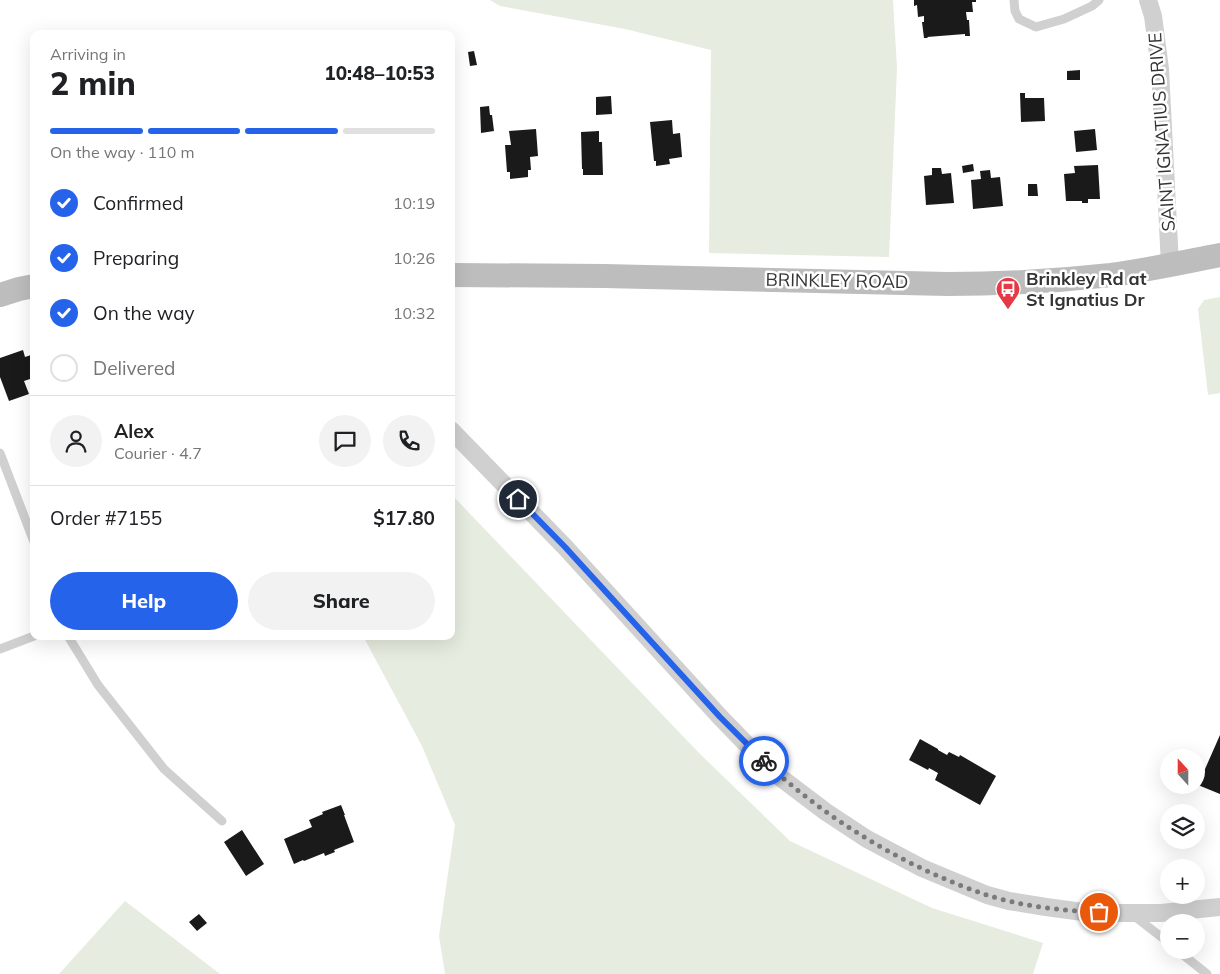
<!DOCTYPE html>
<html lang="en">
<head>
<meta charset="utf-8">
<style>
	body { margin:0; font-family:Mulish,sans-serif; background:#f2f2f2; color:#202124; height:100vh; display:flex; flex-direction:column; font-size:19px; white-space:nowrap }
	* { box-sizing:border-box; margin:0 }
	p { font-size:16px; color:#757577 }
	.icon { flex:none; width:28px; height:28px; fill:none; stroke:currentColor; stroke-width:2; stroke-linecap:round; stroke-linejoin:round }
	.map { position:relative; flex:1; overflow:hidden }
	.details { position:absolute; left:30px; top:30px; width:425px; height:610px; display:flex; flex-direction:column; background:#fff; border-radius:10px; box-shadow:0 5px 20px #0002 }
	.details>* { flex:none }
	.needle { width:32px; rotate:339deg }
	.fabs { position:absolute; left:1160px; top:749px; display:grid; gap:10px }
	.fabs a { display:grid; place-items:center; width:45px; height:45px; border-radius:50%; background:#fff; box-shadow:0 5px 20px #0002; font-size:25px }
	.pin { position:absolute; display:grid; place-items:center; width:42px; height:42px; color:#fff; margin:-21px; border:2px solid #fff; border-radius:50%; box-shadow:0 1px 5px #0007 }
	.courier { position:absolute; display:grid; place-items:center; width:50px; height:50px; margin:-25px; border:4px solid #2563eb; border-radius:50%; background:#fff; color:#222; box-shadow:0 1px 6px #0007 }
	.headline em { font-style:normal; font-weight:800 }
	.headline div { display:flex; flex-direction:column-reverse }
	.headline { display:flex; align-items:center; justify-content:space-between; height:85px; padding:0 20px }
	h1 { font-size:32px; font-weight:800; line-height:38px }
	.bar { display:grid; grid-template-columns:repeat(4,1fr); gap:8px 5px; align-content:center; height:60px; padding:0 20px }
	.bar i { height:6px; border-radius:4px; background:#e0e0e0 }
	.bar .current { background:#2563eb }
	.bar p { grid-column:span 4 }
	.line { display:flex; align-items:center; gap:12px; padding:0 20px; border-top:1px solid #e0e0e0 }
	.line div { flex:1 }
	.round { display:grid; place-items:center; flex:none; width:52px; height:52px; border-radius:26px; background:#f2f2f2 }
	ol { padding:0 20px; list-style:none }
	li { display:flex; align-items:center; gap:15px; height:55px }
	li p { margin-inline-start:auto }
	li .icon { padding:5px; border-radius:50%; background:#2563eb; color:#fff; stroke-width:4 }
	li:last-child { color:#757577 }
	li i { width:28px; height:28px; border:2px solid #e0e0e0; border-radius:50% }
	.cta { display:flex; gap:10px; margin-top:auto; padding:10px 20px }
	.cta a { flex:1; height:58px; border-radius:30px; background:#2563eb; color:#fff; font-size:20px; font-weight:800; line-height:58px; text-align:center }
	.cta a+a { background:#f2f2f2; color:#202124 }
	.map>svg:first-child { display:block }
</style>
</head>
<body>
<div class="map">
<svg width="1220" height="974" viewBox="0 0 1220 974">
	<rect width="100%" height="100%" fill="#fff"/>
	<path fill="#e6ecdf" d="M490,0H893L897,68L889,257L709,253L711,50L625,29L500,6Z
		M1220,297V393L1208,395L1198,309L1204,300Z
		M451,494L700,754L790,841L932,908L1043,943L1033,974H445L439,936L455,825L422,746L363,636H451Z
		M125,901L220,974H59Z"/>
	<path fill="#1a1a1a" d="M914,0H976V2H972L973,12H966L967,20H969L970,36H965V34L927,37L928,38H924L922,22H924V16L918,17L917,5L914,6Z
		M474,51L477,65L470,66L468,52Z
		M1080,70V80H1067V71Z
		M1020,93H1025V98H1044L1045,121L1021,122Z
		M611,96L612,114L596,115V97Z
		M489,106L490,115H492L494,131L481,133L480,107Z
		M672,120L673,134L680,133L682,157L669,159L670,164L656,166V161H654L650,122Z
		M536,129L538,156L530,157L531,170H528V177L510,179V172H507L505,145H511L509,131Z
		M1095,129L1097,150L1076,152L1074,131Z
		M599,131V142H602L603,175H583V169H582L581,132Z
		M973,164L974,171L963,173L962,166Z
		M1098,165L1100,199H1088V203H1082V201H1066L1064,174L1075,173L1074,166Z
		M932,168H941L942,174L951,173L954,203L926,205L924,176L932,175Z
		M990,170L991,178L1000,177L1003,206L973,209L971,180L981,179L980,171Z
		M1028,184H1037L1038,196H1028Z
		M23,350L25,357L34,354L33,378L24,381L29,394L9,401L0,377V358Z
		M1220,735V794L1198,785Z
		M920,739L938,749V750L947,755L949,752L959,757L960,755L996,776L980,805L935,780L938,773L929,768L928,770L909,760Z
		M341,805L345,815H344L354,842L334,850L335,852L325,856L324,853L304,861L303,860L294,864L284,839L312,827L309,820L323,814L322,812Z
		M242,830L264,864L246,876L224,842Z
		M199,914L207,923L197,931L189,922Z"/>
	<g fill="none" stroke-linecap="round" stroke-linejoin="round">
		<path stroke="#d0d0d0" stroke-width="9" d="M1014,0L1015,11L1019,19L1036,27L1064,19L1092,6L1099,0
			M0,453L34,542
			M68,636L98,685L164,769L222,821
			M0,649L34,636
			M1133,915L1169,943
			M1177,950L1207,974"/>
		<path stroke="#d0d0d0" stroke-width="18" d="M1148,0L1153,16L1160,69L1170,265
			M451,430L565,547L720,717L757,755L781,778L826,812L867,839L922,868L987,895L1009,901L1046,907L1083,912L1116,913H1161L1220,907"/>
		<path stroke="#bdbdbd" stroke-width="24" d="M451,275L604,276L948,284C1003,284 1057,281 1111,275C1148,270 1184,262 1220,255
			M0,295L19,289L34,286"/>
	</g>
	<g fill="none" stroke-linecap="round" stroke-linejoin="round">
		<path stroke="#7a7a7a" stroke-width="5" stroke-dasharray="0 9" d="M764,761C826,819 906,868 987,895C1020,906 1064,911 1099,912"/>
		<path stroke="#2563eb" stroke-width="6" d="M518,499L565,547L720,717L764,761"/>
	</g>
	<defs>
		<symbol id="bus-pin" viewBox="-11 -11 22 30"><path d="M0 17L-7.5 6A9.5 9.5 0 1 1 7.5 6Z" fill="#e63946" stroke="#fff"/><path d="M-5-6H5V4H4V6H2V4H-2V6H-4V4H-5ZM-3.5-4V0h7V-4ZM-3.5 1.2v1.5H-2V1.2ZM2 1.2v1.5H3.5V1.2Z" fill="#fff"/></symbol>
	</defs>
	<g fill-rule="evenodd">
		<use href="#bus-pin" x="994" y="275" width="28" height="38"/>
	</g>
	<g text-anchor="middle" stroke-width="5" stroke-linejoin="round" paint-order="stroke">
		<g font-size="18" fill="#333" stroke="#fff">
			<text transform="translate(1162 132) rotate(-94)" y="6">SAINT IGNATIUS DRIVE</text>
			<text transform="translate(837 281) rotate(1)" y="6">BRINKLEY ROAD</text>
		</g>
		<g font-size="18" font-weight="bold" fill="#333" stroke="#fff" text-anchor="start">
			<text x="1026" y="285">Brinkley Rd at<tspan x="1026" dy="21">St Ignatius Dr</tspan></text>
		</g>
	</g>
</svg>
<div class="fabs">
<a><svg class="needle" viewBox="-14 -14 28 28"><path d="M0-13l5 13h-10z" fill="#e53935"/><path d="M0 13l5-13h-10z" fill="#757577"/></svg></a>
<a><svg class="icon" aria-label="layers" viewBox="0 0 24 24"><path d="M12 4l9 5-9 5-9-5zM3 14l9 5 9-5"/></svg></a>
<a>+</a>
<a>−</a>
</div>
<div class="pin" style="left:1099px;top:912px;background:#ea580c"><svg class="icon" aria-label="bag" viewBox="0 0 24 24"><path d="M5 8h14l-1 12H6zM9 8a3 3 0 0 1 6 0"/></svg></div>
<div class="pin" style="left:518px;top:499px;background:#1f2937"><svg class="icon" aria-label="home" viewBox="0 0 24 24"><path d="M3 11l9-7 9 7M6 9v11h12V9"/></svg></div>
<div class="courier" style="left:764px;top:761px"><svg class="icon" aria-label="bike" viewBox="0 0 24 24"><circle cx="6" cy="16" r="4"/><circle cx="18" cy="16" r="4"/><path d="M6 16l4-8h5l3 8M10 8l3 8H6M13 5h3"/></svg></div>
<section class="details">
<div class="headline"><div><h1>2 min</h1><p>Arriving in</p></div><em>10:48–10:53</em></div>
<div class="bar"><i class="current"></i><i class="current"></i><i class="current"></i><i></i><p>On the way · 110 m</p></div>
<ol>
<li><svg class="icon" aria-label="check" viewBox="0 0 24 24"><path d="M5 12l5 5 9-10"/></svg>Confirmed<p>10:19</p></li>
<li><svg class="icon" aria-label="check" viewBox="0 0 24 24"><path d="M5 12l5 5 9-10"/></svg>Preparing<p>10:26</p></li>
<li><svg class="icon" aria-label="check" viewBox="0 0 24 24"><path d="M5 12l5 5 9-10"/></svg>On the way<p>10:32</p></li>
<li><i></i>Delivered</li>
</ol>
<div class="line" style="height:90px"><a class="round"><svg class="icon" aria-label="person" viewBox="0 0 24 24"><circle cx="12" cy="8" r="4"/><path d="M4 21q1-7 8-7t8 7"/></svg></a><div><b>Alex</b><p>Courier · 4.7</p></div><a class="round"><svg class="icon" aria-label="chat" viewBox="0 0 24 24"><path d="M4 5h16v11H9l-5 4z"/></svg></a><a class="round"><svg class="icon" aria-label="phone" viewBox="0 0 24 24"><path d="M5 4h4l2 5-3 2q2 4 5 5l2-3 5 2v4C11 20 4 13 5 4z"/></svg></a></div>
<div class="line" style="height:65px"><div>Order #7155</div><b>$17.80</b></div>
<div class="cta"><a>Help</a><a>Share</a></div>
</section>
</div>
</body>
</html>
